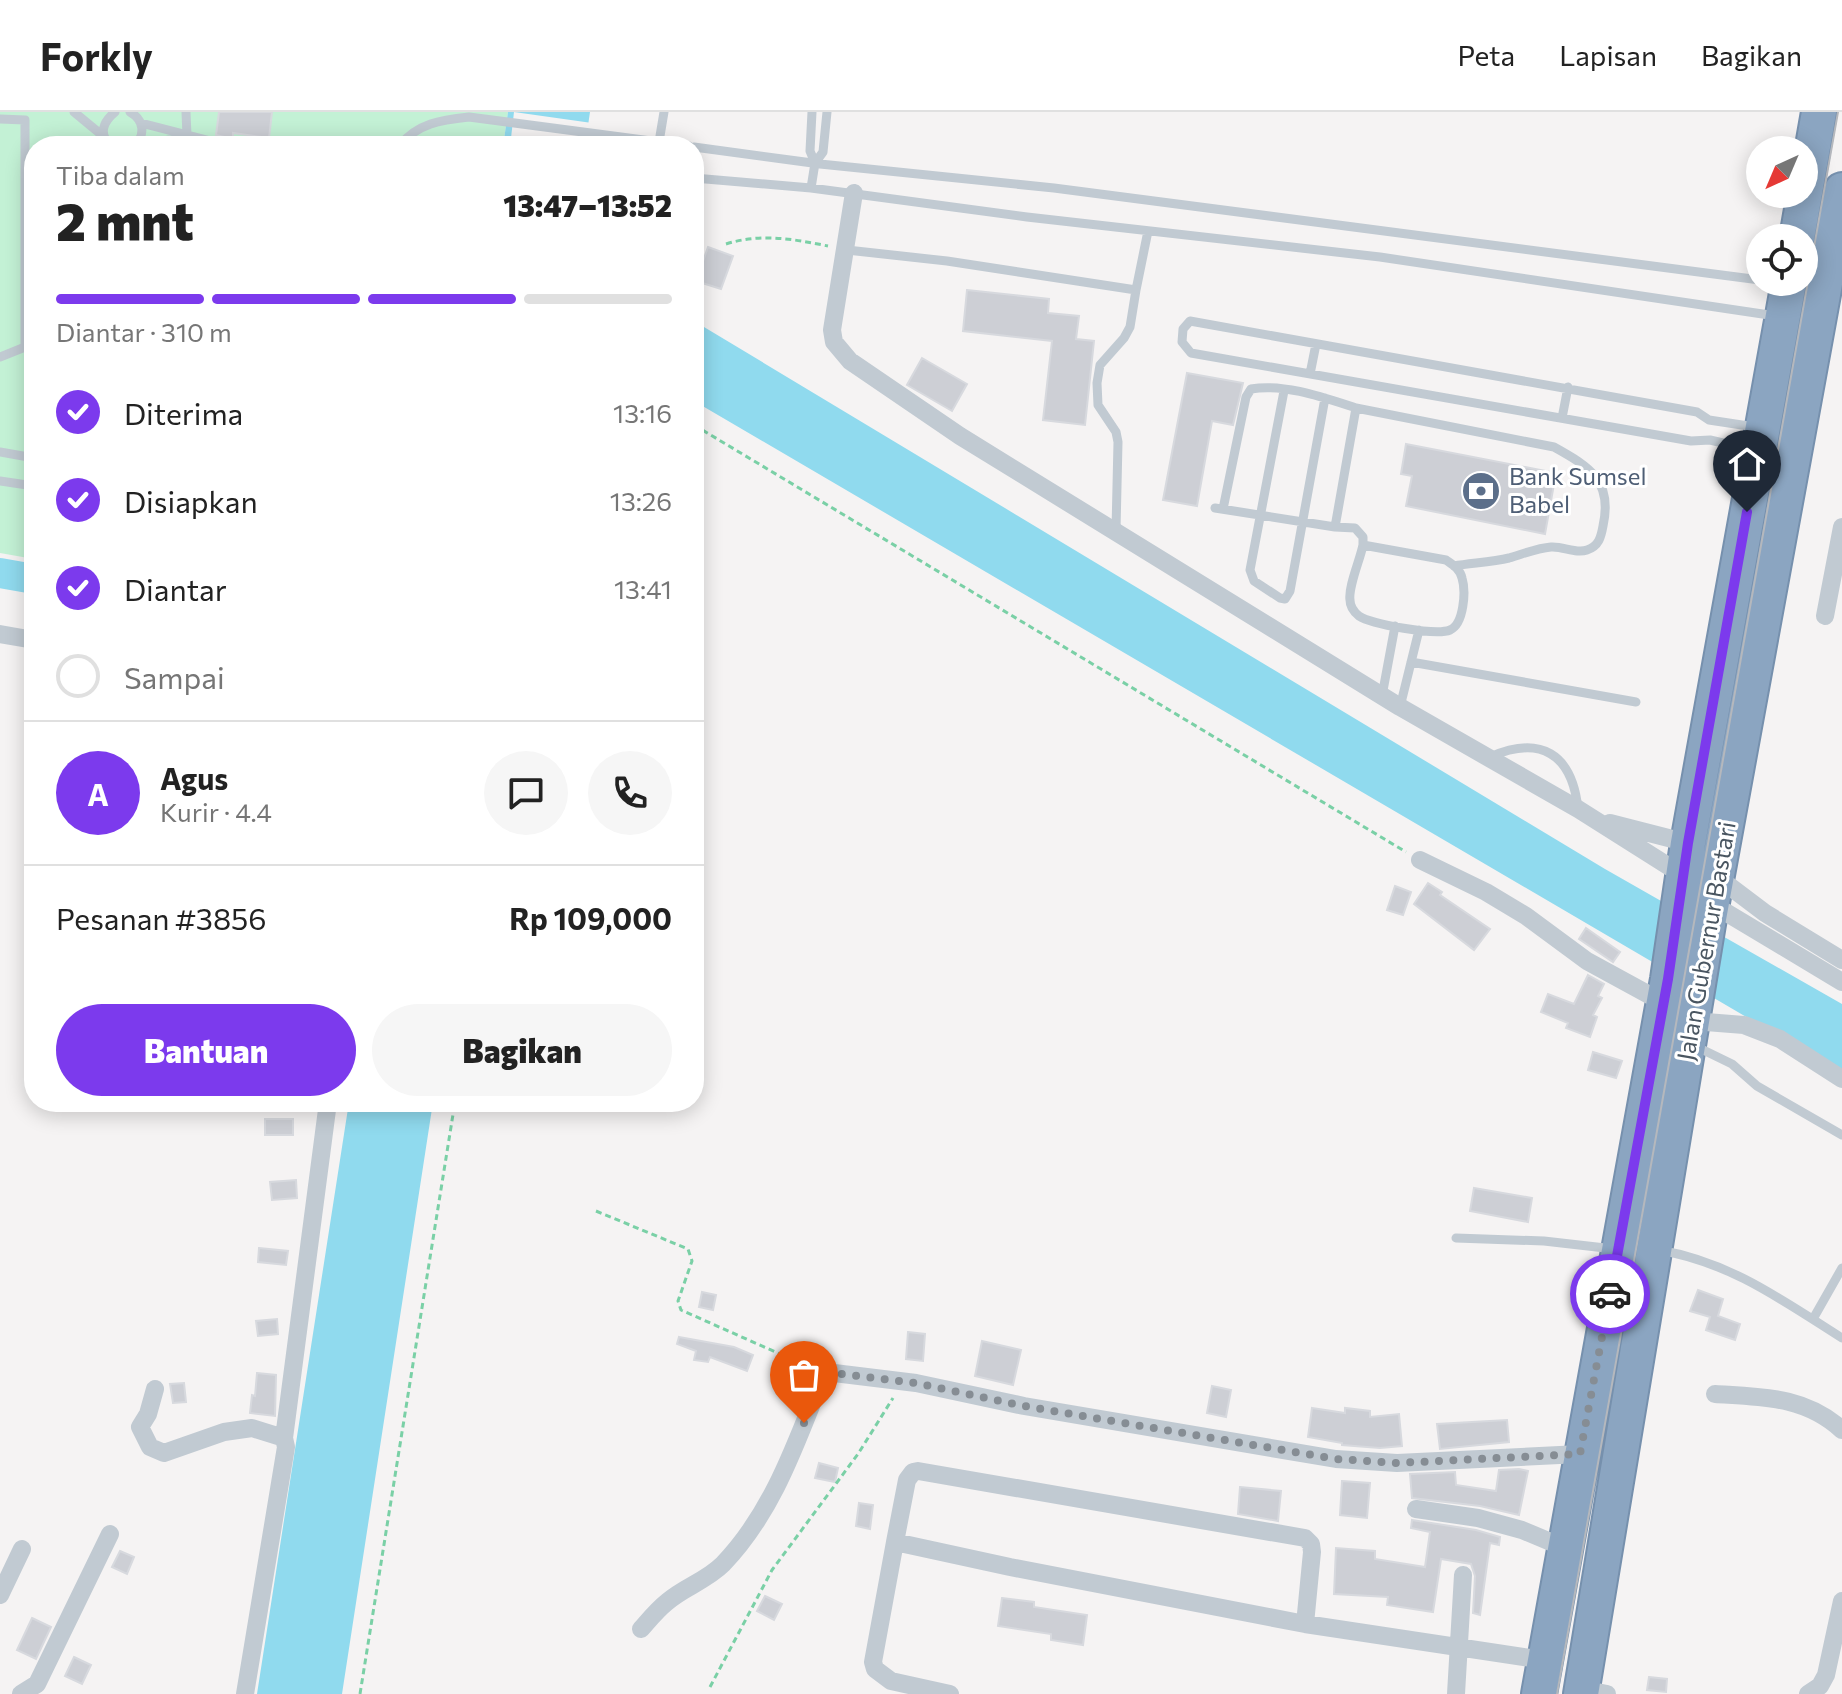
<!DOCTYPE html>
<html lang="id">
<head>
<meta charset="utf-8">
<style>
	body { margin:0; font-family:Commissioner,sans-serif; background:#f6f6f6; color:#222; height:100vh; display:flex; flex-direction:column; font-size:30px; white-space:nowrap }
	* { box-sizing:border-box; margin:0 }
	p { font-size:26px; color:#767676 }
	.icon { flex:none; width:44px; height:44px; fill:none; stroke:currentColor; stroke-width:2; stroke-linecap:round; stroke-linejoin:round }
	.map { position:relative; flex:1; overflow:hidden }
	.details { position:absolute; left:24px; top:24px; width:680px; height:976px; display:flex; flex-direction:column; background:#fff; border-radius:32px; box-shadow:0 4px 20px #0003 }
	.details>* { flex:none }
	.needle { width:52px; rotate:224deg }
	.fabs { position:absolute; left:1746px; top:24px; display:grid; gap:16px }
	.fabs a { display:grid; place-items:center; width:72px; height:72px; border-radius:50%; background:#fff; box-shadow:0 4px 20px #0003; font-size:40px }
	.pin { position:absolute; display:grid; place-items:center; width:68px; height:68px; color:#fff; margin:-82px -34px; border-radius:50% 50% 50% 0; rotate:-45deg; box-shadow:0 0 8px #0007 }
	.pin .icon { rotate:45deg }
	.courier { position:absolute; display:grid; place-items:center; width:80px; height:80px; margin:-40px; border:6px solid #7c3aed; border-radius:50%; background:#fff; color:#222; box-shadow:0 2px 10px #0007 }
	.summary em { font-style:normal; font-weight:800 }
	.summary div { display:flex; flex-direction:column-reverse }
	.summary { display:flex; align-items:center; justify-content:space-between; height:136px; padding:0 32px }
	h1 { font-size:52px; font-weight:800; line-height:60px }
	.bar { display:grid; grid-template-columns:repeat(4,1fr); gap:12px 8px; align-content:center; height:96px; padding:0 32px }
	.bar i { height:10px; border-radius:6px; background:#e0e0e0 }
	.bar .selected { background:#7c3aed }
	.bar p { grid-column:span 4 }
	.line { display:flex; align-items:center; gap:20px; padding:0 32px; border-top:2px solid #e0e0e0 }
	.line div { flex:1 }
	.round { display:grid; place-items:center; flex:none; width:84px; height:84px; border-radius:42px; background:#f6f6f6 }
	ol { padding:0 32px; list-style:none }
	li { display:flex; align-items:center; gap:24px; height:88px }
	li p { margin-inline-start:auto }
	li .icon { padding:8px; border-radius:50%; background:#7c3aed; color:#fff; stroke-width:4 }
	li:last-child { color:#767676 }
	li i { width:44px; height:44px; border:4px solid #e0e0e0; border-radius:50% }
	.action { display:flex; gap:16px; margin-top:auto; padding:16px 32px }
	.action a { flex:1; height:92px; border-radius:48px; background:#7c3aed; color:#fff; font-size:32px; font-weight:800; line-height:92px; text-align:center }
	.action a+a { background:#f6f6f6; color:#222 }
	header { display:flex; align-items:center; gap:48px; box-sizing:border-box; height:112px; padding:0 40px; background:#fff; border-bottom:2px solid #e0e0e0 }
	header strong { font-size:38px }
	nav { display:flex; gap:44px; margin-inline-start:auto; font-size:28px }
	.map>svg:first-child { display:block }
</style>
</head>
<body>
<header>
<strong>Forkly</strong>
<nav><a>Peta</a><a>Lapisan</a><a>Bagikan</a></nav>
</header>
<div class="map">
<svg width="1842" height="1582" viewBox="0 0 1842 1582">
	<rect width="100%" height="100%" fill="#f5f3f3"/>
	<path fill="#c3f1d5" d="M0,0H508L503,34H34V447L0,441Z"/>
	<path fill="#90daee" d="M508,0H590L585,34H503Z
		M694,209L1605,757L1842,892V961L694,289Z
		M349,990H433L342,1582H257Z"/>
	<path fill="#f5f3f3" d="M514,0L592,11L589,34H566L511,26Z"/>
	<g fill="none" stroke-linecap="round" stroke-linejoin="round">
		<path stroke="#90daee" stroke-width="30" d="M0,461L34,467"/>
	</g>
	<path fill="#cdcfd5" stroke="#d7d9de" stroke-width="2" d="M219,0H272L269,26L233,21V27L216,23Z
		M708,135L733,144L721,177L696,169Z
		M967,178L1049,187L1048,201L1079,204L1076,227L1094,229L1085,313L1043,308L1052,229L963,219Z
		M922,246L967,272L952,299L907,273Z
		M1187,261L1243,271L1233,313L1212,309L1197,394L1163,388Z
		M1406,332L1556,361L1545,422L1406,394L1412,364L1401,362Z
		M1428,771L1442,780L1440,783L1490,817L1474,838L1414,792Z
		M1395,774L1411,780L1403,803L1387,798Z
		M1586,816L1620,840L1613,850L1579,827Z
		M1588,863L1604,872L1598,884L1602,886L1593,903L1597,905L1590,925L1566,916L1568,911L1541,900L1548,882L1574,892Z
		M1593,940L1622,949L1616,966L1588,958Z
		M265,1007H293V1023H265Z
		M296,1068L297,1086L272,1088L270,1070Z
		M1474,1076L1532,1086L1528,1110L1470,1099Z
		M259,1136L288,1139L286,1153L258,1150Z
		M1698,1178L1723,1187L1718,1204L1740,1212L1735,1228L1706,1218L1710,1205L1690,1199Z
		M702,1180L716,1183L713,1198L699,1195Z
		M277,1207L278,1222L258,1224L256,1209Z
		M908,1220L925,1222L923,1249L906,1247Z
		M679,1225L734,1235L753,1243L747,1259L710,1245L708,1250L694,1248L696,1239L677,1232Z
		M982,1229L1021,1238L1013,1273L975,1264Z
		M257,1261L276,1263L275,1304L250,1301L252,1283L255,1284Z
		M184,1271L186,1290L173,1291L170,1272Z
		M1212,1274L1231,1278L1226,1305L1207,1301Z
		M1312,1296L1345,1301V1296L1370,1299V1305L1399,1302L1402,1334L1380,1336L1342,1333V1331L1308,1325Z
		M1507,1308L1509,1330L1440,1337L1437,1312Z
		M819,1351L838,1356L835,1370L815,1366Z
		M1519,1357L1528,1359L1519,1403L1480,1394L1412,1386L1410,1362L1455,1360L1456,1373L1496,1379L1499,1358Z
		M1342,1369L1370,1371L1367,1406L1340,1403Z
		M1240,1375L1281,1379L1278,1409L1238,1402Z
		M859,1391L873,1393L870,1417L856,1414Z
		M1412,1408L1476,1418L1500,1425L1499,1433L1490,1431L1480,1503L1473,1501L1475,1464L1471,1452L1441,1447L1433,1500L1387,1493L1388,1485L1334,1482L1336,1436L1375,1439V1447L1425,1455L1430,1420L1411,1416Z
		M120,1439L134,1445L127,1462L112,1455Z
		M765,1484L782,1492L774,1508L757,1499Z
		M1002,1486L1034,1490V1495L1087,1503L1083,1533L1051,1528V1522L998,1514Z
		M32,1506L51,1515L36,1547L17,1538Z
		M74,1545L91,1553L82,1572L65,1564Z
		M1649,1565L1667,1567L1666,1580L1647,1578Z"/>
	<g fill="none" stroke-linecap="round" stroke-linejoin="round">
		<defs>
			<path id="highway" d="M1797,126L1819,0
				M1539,1582L1668,867L1688,731L1789,170
				M1581,1582L1708,812L1842,78"/>
		</defs>
		<use href="#highway" stroke="#7690ad" stroke-width="38"/>
		<path stroke="#7ad0a6" stroke-width="3" stroke-dasharray="6 4" stroke-linecap="butt" d="M726,132C761,121 793,127 828,134
			M694,313L1406,740
			M596,1099L688,1137L692,1149L678,1189L681,1198L807,1254
			M710,1575L772,1458L858,1342L893,1286
			M360,1582L455,990"/>
		<path stroke="#c1cad2" stroke-width="9" d="M74,0L103,24
			M130,0C144,8 146,23 134,34
			M186,0L187,24
			M812,0L810,39L815,51
			M0,7L25,8V235L0,245
			M141,11L230,34
			M659,30L664,0
			M111,34C98,22 103,10 115,0
			M139,34L184,25
			M399,34C418,11 441,8 469,5L689,34
			M694,35L820,52L1054,76L1760,168
			M694,66L811,76L1027,105L1380,145L1776,204
			M811,76L815,51L823,40L827,0
			M847,138L947,149L1136,178L1148,119
			M1310,262L1316,232
			M1284,279L1250,458L1254,469L1280,486L1285,487L1290,479L1325,286
			M1562,306L1568,275
			M1753,338L1710,328L1691,329L1191,241L1182,230L1183,217L1190,209L1697,300L1709,308L1755,315
			M0,340L34,346
			M0,369L34,374
			M1215,396L1335,415
			M1223,397L1246,285L1251,277C1284,271 1325,286 1356,296
			M1116,418L1118,330L1116,320L1098,293L1097,271L1100,253L1124,226L1130,215L1136,178
			M1363,433V425L1355,416L1335,415L1356,296L1554,335C1590,355 1613,369 1603,414C1601,425 1599,434 1587,438C1576,442 1563,434 1551,435C1537,436 1523,442 1509,446C1492,450 1472,451 1454,454
			M1363,433L1446,448C1453,453 1460,457 1462,466C1466,479 1464,512 1450,518C1436,524 1371,512 1359,504C1354,500 1350,494 1350,488C1348,475 1360,448 1363,433Z
			M1411,550L1636,590
			M1382,584L1395,514
			M1400,595L1419,518
			M1490,645C1540,623 1572,641 1578,697
			M1695,934L1732,952L1757,974L1842,1023
			M1456,1126L1544,1129L1614,1137
			M1659,1138C1730,1150 1782,1188 1842,1226
			M1813,1207L1842,1156"/>
		<path stroke="#c1cad2" stroke-width="18" d="M854,81L832,218L834,230L850,249L960,324L1400,595L1578,697L1684,764
			M1825,504L1842,415
			M0,522L34,528
			M1610,711L1688,731
			M1420,748L1486,780L1526,804L1587,849L1664,891
			M1716,764L1765,801L1842,848
			M1712,792L1842,870
			M1693,909L1744,913L1780,927L1842,967
			M155,1277L148,1302L140,1315L150,1335L164,1341L224,1320L252,1316L284,1326
			M1715,1282C1762,1285 1805,1284 1842,1318
			M1416,1397L1478,1406L1522,1418L1565,1436
			M895,1430L873,1550L875,1557L891,1569L950,1582
			M0,1483L22,1437
			M1305,1512L1312,1440L1311,1432L1305,1426L918,1359L913,1360L907,1368L895,1430L1010,1455L1305,1512L1544,1548
			M641,1517C649,1508 657,1498 667,1490C684,1475 706,1469 723,1452C774,1399 797,1328 824,1261L826,1260L916,1271L1024,1294L1336,1347L1397,1351L1580,1342
			M1582,1577L1607,1582
			M21,1582L37,1572L110,1422
			M245,1582L286,1335L284,1326L328,990
			M1456,1582L1463,1463
			M1808,1582L1820,1574L1826,1563L1842,1489"/>
		<use href="#highway" stroke="#8ba5c1" stroke-width="34"/>
		<path stroke="#b5b8bd" stroke-width="2" d="M1557,1582L1838,0"/>
	</g>
	<g fill="none" stroke-linecap="round" stroke-linejoin="round">
		<path stroke="#868d94" stroke-width="8" stroke-dasharray="0 14.4" d="M804,1311L824,1261L826,1260L916,1271L1024,1294L1336,1347L1397,1351L1580,1342L1610,1182"/>
		<path stroke="#7c3aed" stroke-width="10" d="M1610,1182L1668,867L1688,731L1747,400"/>
	</g>
	<defs>
		<symbol id="bank-disc" viewBox="-11 -11 22 22"><circle r="9.5" fill="#5c6f8a" stroke="#fff"/><path d="M-6-4H6V4H-6ZM0-2.3a2.3 2.3 0 1 0 0 4.6a2.3 2.3 0 1 0 0-4.6Z" fill="#fff"/></symbol>
	</defs>
	<g fill-rule="evenodd">
		<use href="#bank-disc" x="1459" y="357" width="44" height="44"/>
	</g>
	<g text-anchor="middle" stroke-width="6" stroke-linejoin="round" paint-order="stroke">
		<g font-size="24" fill="#4e5e75" stroke="#fff" text-anchor="start">
			<text x="1509" y="373">Bank Sumsel<tspan x="1509" dy="28">Babel</tspan></text>
		</g>
		<g font-size="24" fill="#4a5661" stroke="#fff">
			<text transform="translate(1707 829) rotate(-80)" y="8">Jalan Gubernur Bastari</text>
		</g>
	</g>
</svg>
<div class="fabs">
<a><svg class="needle" viewBox="-14 -14 28 28"><path d="M0-13l5 13h-10z" fill="#e53935"/><path d="M0 13l5-13h-10z" fill="#767676"/></svg></a>
<a><svg class="icon" aria-label="locate" viewBox="0 0 24 24"><circle cx="12" cy="12" r="6"/><path d="M12 2v4M12 18v4M2 12h4M18 12h4"/></svg></a>
</div>
<div class="pin" style="left:804px;top:1311px;background:#ea580c"><svg class="icon" aria-label="bag" viewBox="0 0 24 24"><path d="M5 8h14l-1 12H6zM9 8a3 3 0 0 1 6 0"/></svg></div>
<div class="pin" style="left:1747px;top:400px;background:#1f2937"><svg class="icon" aria-label="home" viewBox="0 0 24 24"><path d="M3 11l9-7 9 7M6 9v11h12V9"/></svg></div>
<div class="courier" style="left:1610px;top:1182px"><svg class="icon" aria-label="car" viewBox="0 0 24 24"><path d="M5 17H2v-5l4-1 3-4h7l3 4 3 1v5h-3M9 17h6M6 11h13"/><circle cx="7" cy="17" r="2"/><circle cx="17" cy="17" r="2"/></svg></div>
<section class="details">
<div class="summary"><div><h1>2 mnt</h1><p>Tiba dalam</p></div><em>13:47–13:52</em></div>
<div class="bar"><i class="selected"></i><i class="selected"></i><i class="selected"></i><i></i><p>Diantar · 310 m</p></div>
<ol>
<li><svg class="icon" aria-label="check" viewBox="0 0 24 24"><path d="M5 12l5 5 9-10"/></svg>Diterima<p>13:16</p></li>
<li><svg class="icon" aria-label="check" viewBox="0 0 24 24"><path d="M5 12l5 5 9-10"/></svg>Disiapkan<p>13:26</p></li>
<li><svg class="icon" aria-label="check" viewBox="0 0 24 24"><path d="M5 12l5 5 9-10"/></svg>Diantar<p>13:41</p></li>
<li><i></i>Sampai</li>
</ol>
<div class="line" style="height:144px"><b class="round" style="background:#7c3aed;color:#fff">A</b><div><b>Agus</b><p>Kurir · 4.4</p></div><a class="round"><svg class="icon" aria-label="chat" viewBox="0 0 24 24"><path d="M4 5h16v11H9l-5 4z"/></svg></a><a class="round"><svg class="icon" aria-label="phone" viewBox="0 0 24 24"><path d="M5 4h4l2 5-3 2q2 4 5 5l2-3 5 2v4C11 20 4 13 5 4z"/></svg></a></div>
<div class="line" style="height:104px"><div>Pesanan #3856</div><b>Rp 109,000</b></div>
<div class="action"><a>Bantuan</a><a>Bagikan</a></div>
</section>
</div>
</body>
</html>
